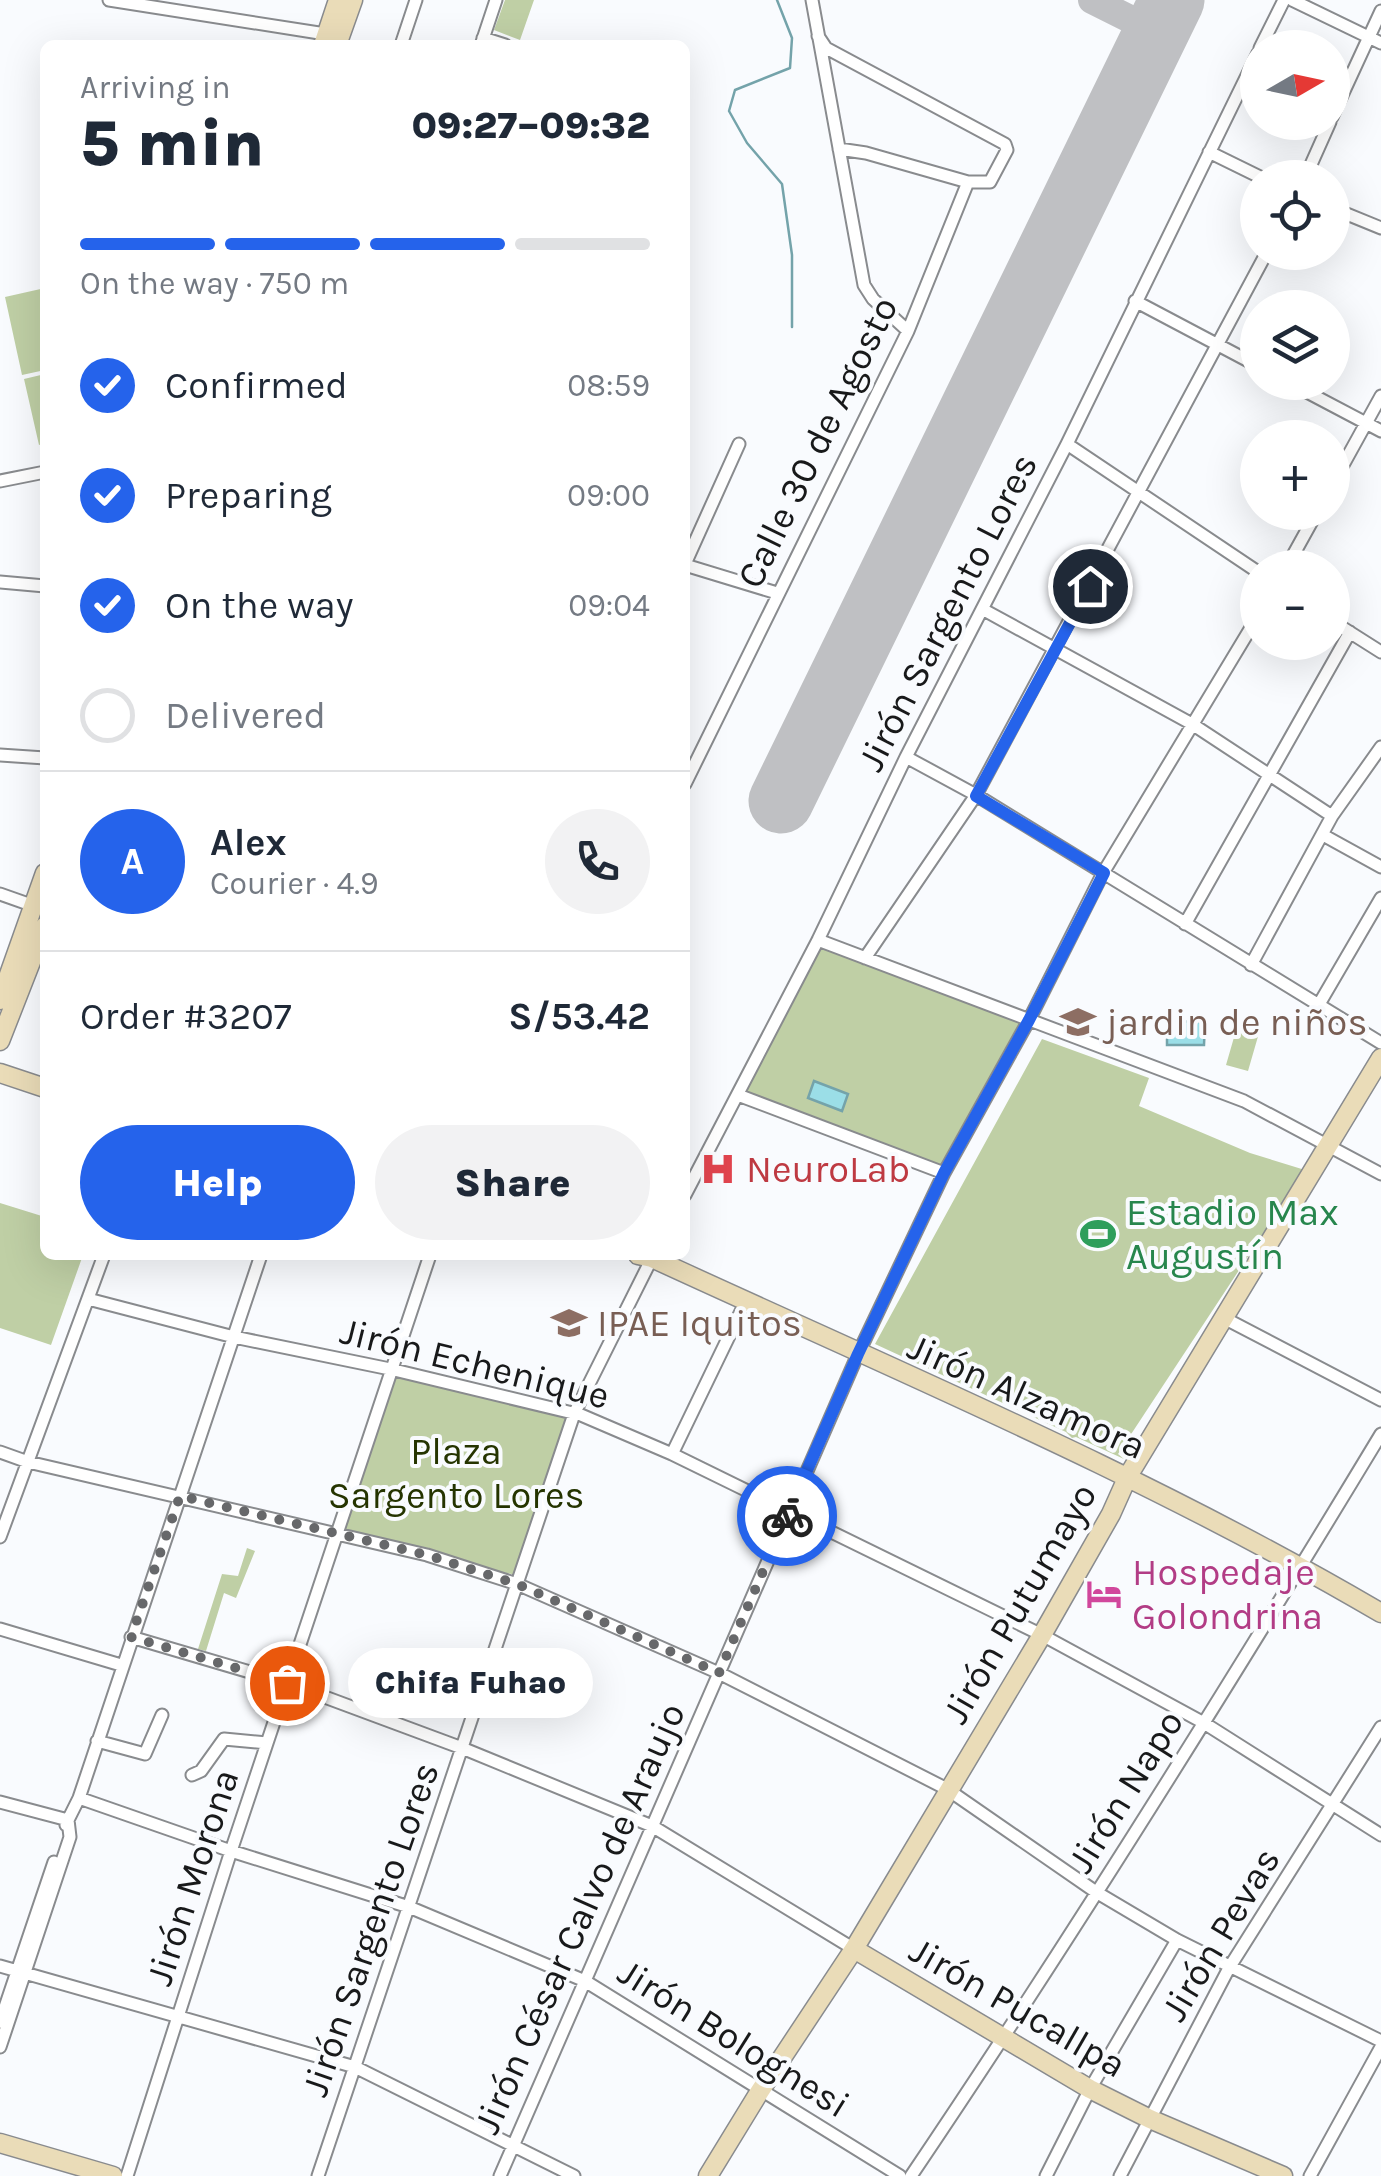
<!DOCTYPE html>
<html lang="en">
<head>
<meta charset="utf-8">
<style>
	body { margin:0; font-family:Karla,sans-serif; background:#f2f2f3; color:#1f2937; height:100vh; display:flex; flex-direction:column; font-size:38px; white-space:nowrap }
	* { box-sizing:border-box; margin:0 }
	p { font-size:32px; color:#747a83 }
	.icon { flex:none; width:55px; height:55px; fill:none; stroke:currentColor; stroke-width:2; stroke-linecap:round; stroke-linejoin:round }
	.map { position:relative; flex:1; overflow:hidden }
	.drawer { position:absolute; left:40px; top:40px; width:650px; height:1220px; display:flex; flex-direction:column; background:#fff; border-radius:15px; box-shadow:0 10px 40px #0002 }
	.drawer>* { flex:none }
	.needle { width:65px; rotate:81deg }
	.controls { position:absolute; left:1240px; top:30px; display:grid; gap:20px }
	.controls a { display:grid; place-items:center; width:110px; height:110px; border-radius:50%; background:#fff; box-shadow:0 10px 40px #0002; font-size:50px }
	.pin { position:absolute; display:grid; place-items:center; width:85px; height:85px; color:#fff; margin:-42px; border:5px solid #fff; border-radius:50%; box-shadow:0 2px 10px #0007 }
	.courier { position:absolute; display:grid; place-items:center; width:100px; height:100px; margin:-50px; border:8px solid #2563eb; border-radius:50%; background:#fff; color:#222; box-shadow:0 2px 12px #0007 }
	.bubble { position:absolute; height:70px; border-radius:35px; background:#fff; box-shadow:0 10px 40px #0002; font-size:32px; font-weight:800; line-height:70px; text-align:center }
	.headline em { font-style:normal; font-weight:800 }
	.headline div { display:flex; flex-direction:column-reverse }
	.headline { display:flex; align-items:center; justify-content:space-between; height:170px; padding:0 40px }
	h1 { font-size:65px; font-weight:800; line-height:75px }
	.bar { display:grid; grid-template-columns:repeat(4,1fr); gap:15px 10px; align-content:center; height:120px; padding:0 40px }
	.bar i { height:12px; border-radius:8px; background:#e0e1e3 }
	.bar .selected { background:#2563eb }
	.bar p { grid-column:span 4 }
	.line { display:flex; align-items:center; gap:25px; padding:0 40px; border-top:2px solid #e0e1e3 }
	.line div { flex:1 }
	.round { display:grid; place-items:center; flex:none; width:105px; height:105px; border-radius:52px; background:#f2f2f3 }
	ol { padding:0 40px; list-style:none }
	li { display:flex; align-items:center; gap:30px; height:110px }
	li p { margin-inline-start:auto }
	li .icon { padding:10px; border-radius:50%; background:#2563eb; color:#fff; stroke-width:4 }
	li:last-child { color:#747a83 }
	li i { width:55px; height:55px; border:5px solid #e0e1e3; border-radius:50% }
	.button { display:flex; gap:20px; margin-top:auto; padding:20px 40px }
	.button a { flex:1; height:115px; border-radius:60px; background:#2563eb; color:#fff; font-size:40px; font-weight:800; line-height:115px; text-align:center }
	.button a+a { background:#f2f2f3; color:#1f2937 }
	.map>svg:first-child { display:block }
</style>
</head>
<body>
<div class="map">
<svg width="1381" height="2176" viewBox="0 0 1381 2176">
	<rect width="100%" height="100%" fill="#f9fbfe"/>
	<path fill="#bfcfa5" d="M505,0H534L520,40L494,30Z
		M45,288V370L22,375L5,297Z
		M45,374V443L39,445L24,379Z
		M818,940L1029,1020L944,1173L738,1095Z
		M1237,1027L1259,1033L1248,1071L1226,1065Z
		M1042,1039L1149,1078L1139,1106L1250,1153L1305,1170L1118,1454L1124,1459L1076,1437L1072,1438L1066,1432L875,1344Z
		M0,1203L45,1217V1255H83L51,1345L0,1328Z
		M390,1369L574,1414L520,1576L336,1535Z
		M247,1548L255,1551L236,1598L224,1593L206,1651L198,1649L222,1574L238,1576Z"/>
	<path fill="#9bdee7" stroke="#74a3aa" stroke-width="2.5" d="M1167,1021L1205,1022L1204,1045H1167Z
		M814,1081L848,1094L842,1111L808,1098Z"/>
	<g fill="none" stroke-linecap="round" stroke-linejoin="round">
		<path stroke="#74a3aa" stroke-width="2.5" d="M777,0L792,38L790,68L735,90L729,111L747,143L782,184L792,255V327"/>
		<path stroke="#bfc0c3" stroke-width="28" d="M1092,0L1156,32"/>
		<path stroke="#bfc0c3" stroke-width="65" d="M781,801L1172,0"/>
		<defs>
			<path id="street" d="M109,0L332,35
				M812,0L864,285L873,299L908,331
				M1292,0L1381,43
				M483,38L505,45
				M401,45L416,0
				M481,45L496,0
				M1260,48L1284,0
				M1332,117L1381,11
				M839,149L866,153L968,182
				M1209,152L1262,178
				M1305,178L1330,122
				M1332,208L1381,228
				M1135,301L1258,366
				M1288,382L1381,431
				M1067,444L1258,572
				M0,481L45,472
				M1332,485L1381,396
				M685,564L739,444
				M685,565L777,593
				M1286,568L1317,512
				M0,582L45,586
				M984,610L1192,724L1332,816
				M1332,621L1381,652
				M0,755L45,758
				M906,757L976,795L1381,1043
				M685,784L908,331L968,182H990L1007,150L1005,144L826,48L818,36
				M1323,835L1381,867
				M0,894L34,906
				M1185,924L1350,632
				M818,940L1244,1101L1381,1174
				M865,958L976,795L1267,252
				M1251,965L1332,816L1381,747
				M1318,1006L1381,898
				M738,1095L944,1173
				M685,1195L818,940L906,757L1067,444L1258,53
				M88,1299L234,1337L390,1369L581,1415L672,1454L1042,1635L1204,1723L1381,1835
				M1224,1318L1381,1400
				M0,1452L28,1462L427,1555L517,1584L719,1673L947,1789L1096,1892L1177,1940L1381,2041
				M672,1454L746,1301
				M0,1537L104,1255
				M0,1629L121,1665
				M131,1637L287,1683L462,1748L652,1826L854,1949
				M97,1741L145,1754L162,1715
				M192,1775L201,1771L224,1739L267,1743
				M79,1798L231,1851L409,1907L585,1981L900,2176
				M0,1802L68,1820L66,1825
				M0,1966L355,2067L574,2176
				M0,2022L54,1862
				M0,2047L70,1837L68,1820L79,1798L261,1255
				M127,2176L231,1851L430,1255
				M318,2176L574,1414L653,1256
				M500,2176L858,1354L944,1173L1029,1020L1103,873L1258,616
				M911,2176C1075,1933 1230,1684 1381,1434
				M1046,2176L1090,2089L1177,1940
				M1120,2176L1229,1968L1381,1727
				M1310,2176L1381,2047"/>
			<path id="secondary" d="M323,45L338,0
				M337,45L353,0
				M0,1000L45,873
				M0,1041L45,926
				M0,1073L45,1088
				M638,1255L652,1258C897,1371 1148,1476 1381,1613
				M854,1949L1090,2089L1150,2119L1283,2176
				M0,2143L113,2176
				M708,2176L760,2091L854,1949L1042,1635L1111,1514L1128,1476L1381,1058"/>
		</defs>
		<use href="#street" stroke="#898b8e" stroke-width="15"/>
		<use href="#secondary" stroke="#898b8e" stroke-width="21"/>
		<use href="#street" stroke="#fff" stroke-width="11"/>
		<use href="#secondary" stroke="#eadcb8" stroke-width="18"/>
	</g>
	<g fill="none" stroke-linecap="round" stroke-linejoin="round">
		<path stroke="#67686a" stroke-width="10" stroke-dasharray="0 18" d="M287,1683L131,1637L180,1496L427,1555L517,1584L719,1673L787,1516"/>
		<path stroke="#2563eb" stroke-width="12" d="M787,1516L858,1354L944,1173L1029,1020L1104,873L976,796L1090,586"/>
	</g>
	<defs>
		<symbol id="school-bare" viewBox="-9 -9 18 18"><path d="M0-5L7-2L0 1L-7-2ZM-4 1L0 2.5L4 1V4Q0 6-4 4Z" fill="#8d6e63" stroke="#f9fbfe" stroke-width="2.5" paint-order="stroke"/></symbol>
		<symbol id="hospital-bare" viewBox="-9 -9 18 18"><path d="M-5-5h3v3.5h4V-5h3V5h-3V1.5h-4V5h-3Z" fill="#e0444e" stroke="#f9fbfe" stroke-width="2.5" paint-order="stroke"/></symbol>
		<symbol id="stadium-bare" viewBox="-9 -9 18 18"><path d="M0-5a6.5 5 0 1 0 0 10a6.5 5 0 1 0 0-10ZM-3.5-1.8h7v3.6h-7Z" fill="#2e9e5b" stroke="#f9fbfe" stroke-width="2.5" paint-order="stroke"/></symbol>
		<symbol id="university-bare" viewBox="-9 -9 18 18"><path d="M0-5L7-2L0 1L-7-2ZM-4 1L0 2.5L4 1V4Q0 6-4 4Z" fill="#8d6e63" stroke="#f9fbfe" stroke-width="2.5" paint-order="stroke"/></symbol>
		<symbol id="hotel-bare" viewBox="-9 -9 18 18"><path d="M-6-4.5h1.5V1H6V5H4.5V3h-9V5H-6ZM-4 0a1.8 1.8 0 1 1 3.6 0ZM.5 0V-2.5h3Q6-2.5 6 0Z" fill="#d1479c" stroke="#f9fbfe" stroke-width="2.5" paint-order="stroke"/></symbol>
	</defs>
	<g fill-rule="evenodd">
		<use href="#school-bare" x="1053" y="997" width="50" height="50"/>
		<use href="#hospital-bare" x="693" y="1144" width="50" height="50"/>
		<use href="#stadium-bare" x="1073" y="1209" width="50" height="50"/>
		<use href="#university-bare" x="544" y="1298" width="50" height="50"/>
		<use href="#hotel-bare" x="1079" y="1569" width="50" height="50"/>
	</g>
	<g text-anchor="middle" stroke-width="8" stroke-linejoin="round" paint-order="stroke">
		<g font-size="38" fill="#18191a" stroke="#f9fbfe">
			<text transform="translate(817 442) rotate(-64)" y="13">Calle 30 de Agosto</text>
			<text transform="translate(947 612) rotate(-63)" y="13">Jirón Sargento Lores</text>
			<text transform="translate(475 1363) rotate(14)" y="13">Jirón Echenique</text>
			<text transform="translate(1027 1396) rotate(24)" y="13">Jirón Alzamora</text>
			<text transform="translate(1019 1603) rotate(-60)" y="13">Jirón Putumayo</text>
			<text transform="translate(1125 1791) rotate(-58)" y="13">Jirón Napo</text>
			<text transform="translate(192 1877) rotate(-72)" y="13">Jirón Morona</text>
			<text transform="translate(579 1918) rotate(-66)" y="13">Jirón César Calvo de Araujo</text>
			<text transform="translate(370 1929) rotate(-71)" y="13">Jirón Sargento Lores</text>
			<text transform="translate(1220 1934) rotate(-59)" y="13">Jirón Pevas</text>
			<text transform="translate(1018 2007) rotate(30)" y="13">Jirón Pucallpa</text>
			<text transform="translate(734 2038) rotate(32)" y="13">Jirón Bolognesi</text>
		</g>
		<g font-size="38" fill="#785e54" stroke="#f9fbfe" text-anchor="start">
			<text x="1106" y="1035">jardin de niños</text>
			<text x="597" y="1336">IPAE Iquitos</text>
		</g>
		<g font-size="38" fill="#be3a42" stroke="#f9fbfe" text-anchor="start">
			<text x="746" y="1182">NeuroLab</text>
		</g>
		<g font-size="38" fill="#27864d" stroke="#f9fbfe" text-anchor="start">
			<text x="1126" y="1225">Estadio Max<tspan x="1126" dy="44">Augustín</tspan></text>
		</g>
		<g font-size="38" fill="#253400" stroke="#f9fbfe">
			<text x="456" y="1464">Plaza<tspan x="456" dy="44">Sargento Lores</tspan></text>
		</g>
		<g font-size="38" fill="#b23c85" stroke="#f9fbfe" text-anchor="start">
			<text x="1132" y="1585">Hospedaje<tspan x="1132" dy="44">Golondrina</tspan></text>
		</g>
	</g>
</svg>
<div class="controls">
<a><svg class="needle" viewBox="-14 -14 28 28"><path d="M0-13l5 13h-10z" fill="#e53935"/><path d="M0 13l5-13h-10z" fill="#747a83"/></svg></a>
<a><svg class="icon" aria-label="locate" viewBox="0 0 24 24"><circle cx="12" cy="12" r="6"/><path d="M12 2v4M12 18v4M2 12h4M18 12h4"/></svg></a>
<a><svg class="icon" aria-label="layers" viewBox="0 0 24 24"><path d="M12 4l9 5-9 5-9-5zM3 14l9 5 9-5"/></svg></a>
<a>+</a>
<a>−</a>
</div>
<div class="pin" style="left:287px;top:1683px;background:#ea580c"><svg class="icon" aria-label="bag" viewBox="0 0 24 24"><path d="M5 8h14l-1 12H6zM9 8a3 3 0 0 1 6 0"/></svg></div>
<div class="pin" style="left:1090px;top:586px;background:#1f2937"><svg class="icon" aria-label="home" viewBox="0 0 24 24"><path d="M3 11l9-7 9 7M6 9v11h12V9"/></svg></div>
<div class="courier" style="left:787px;top:1516px"><svg class="icon" aria-label="bike" viewBox="0 0 24 24"><circle cx="6" cy="16" r="4"/><circle cx="18" cy="16" r="4"/><path d="M6 16l4-8h5l3 8M10 8l3 8H6M13 5h3"/></svg></div>
<div class="bubble" style="left:348px;top:1648px;width:245px">Chifa Fuhao</div>
<section class="drawer">
<div class="headline"><div><h1>5 min</h1><p>Arriving in</p></div><em>09:27–09:32</em></div>
<div class="bar"><i class="selected"></i><i class="selected"></i><i class="selected"></i><i></i><p>On the way · 750 m</p></div>
<ol>
<li><svg class="icon" aria-label="check" viewBox="0 0 24 24"><path d="M5 12l5 5 9-10"/></svg>Confirmed<p>08:59</p></li>
<li><svg class="icon" aria-label="check" viewBox="0 0 24 24"><path d="M5 12l5 5 9-10"/></svg>Preparing<p>09:00</p></li>
<li><svg class="icon" aria-label="check" viewBox="0 0 24 24"><path d="M5 12l5 5 9-10"/></svg>On the way<p>09:04</p></li>
<li><i></i>Delivered</li>
</ol>
<div class="line" style="height:180px"><b class="round" style="background:#2563eb;color:#fff">A</b><div><b>Alex</b><p>Courier · 4.9</p></div><a class="round"><svg class="icon" aria-label="phone" viewBox="0 0 24 24"><path d="M5 4h4l2 5-3 2q2 4 5 5l2-3 5 2v4C11 20 4 13 5 4z"/></svg></a></div>
<div class="line" style="height:130px"><div>Order #3207</div><b>S/53.42</b></div>
<div class="button"><a>Help</a><a>Share</a></div>
</section>
</div>
</body>
</html>
